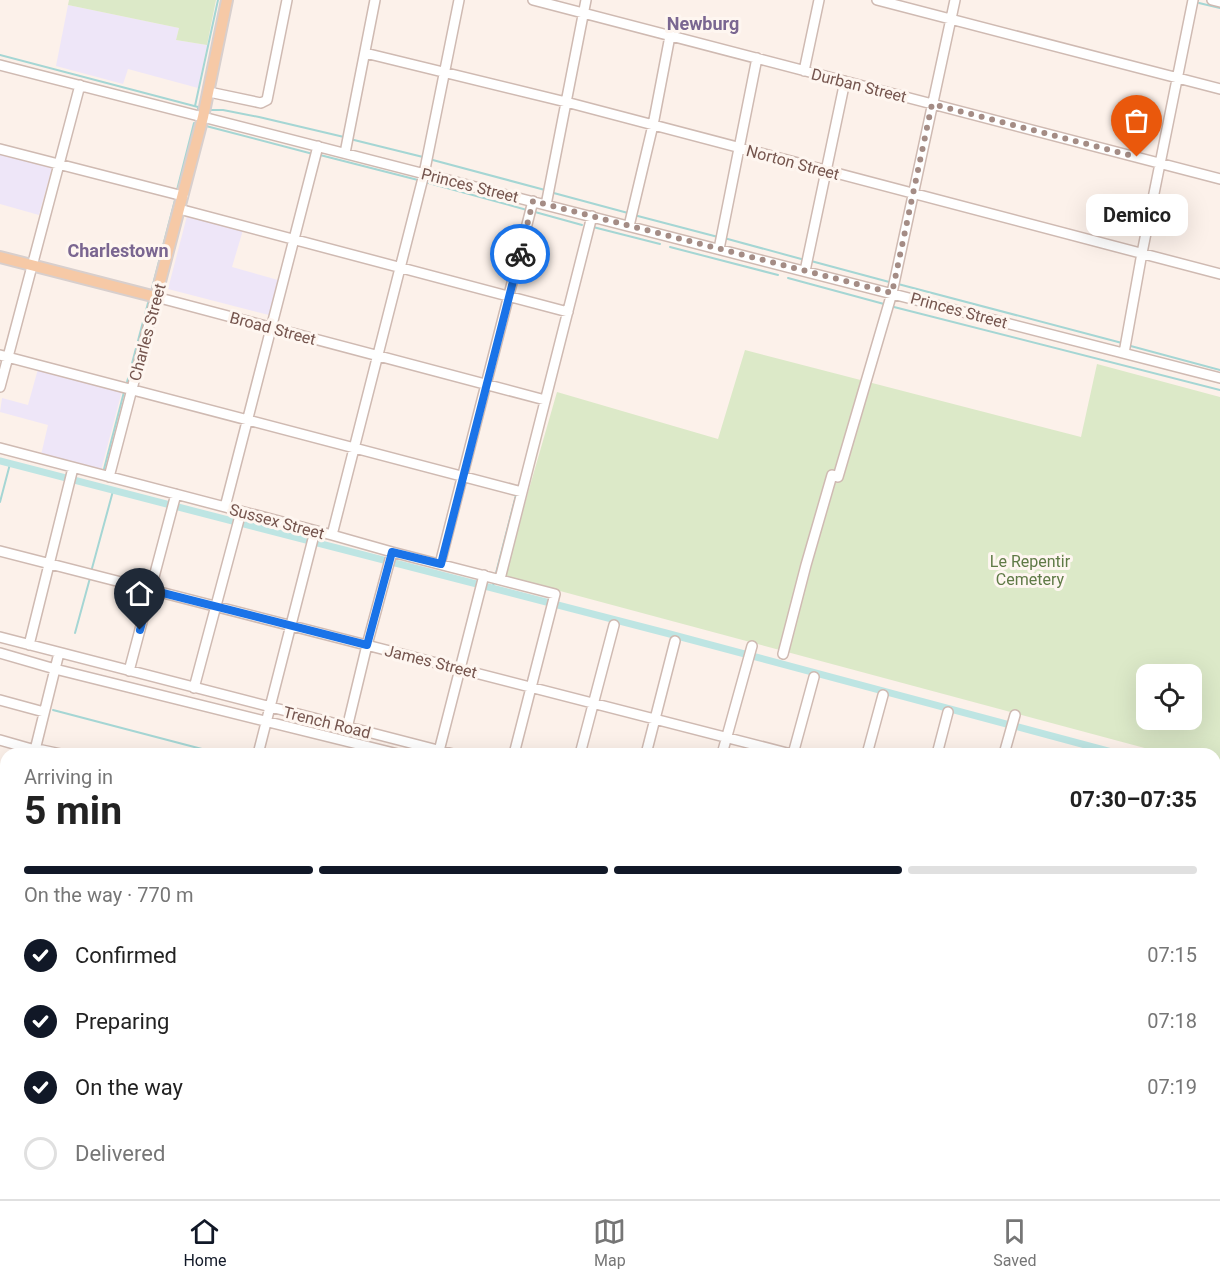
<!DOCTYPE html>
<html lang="en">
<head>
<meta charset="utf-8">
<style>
	body { margin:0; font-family:Roboto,sans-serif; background:#f6f6f6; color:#222; height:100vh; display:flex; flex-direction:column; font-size:22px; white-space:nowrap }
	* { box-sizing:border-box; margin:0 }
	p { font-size:20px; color:#767676 }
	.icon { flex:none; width:33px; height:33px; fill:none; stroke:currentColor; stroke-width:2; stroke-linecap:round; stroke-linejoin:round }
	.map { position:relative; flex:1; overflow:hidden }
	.details { position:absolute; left:0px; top:748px; width:1221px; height:452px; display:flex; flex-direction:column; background:#fff; border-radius:18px 18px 0 0; box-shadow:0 6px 24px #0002 }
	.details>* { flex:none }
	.buttons { position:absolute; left:1136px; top:664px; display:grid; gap:12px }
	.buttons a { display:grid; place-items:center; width:66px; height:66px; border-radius:12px; background:#fff; box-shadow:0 6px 24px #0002; font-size:30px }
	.pin { position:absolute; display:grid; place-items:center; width:51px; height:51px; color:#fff; margin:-62px -26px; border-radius:50% 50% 50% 0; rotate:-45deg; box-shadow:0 0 6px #0007 }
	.pin .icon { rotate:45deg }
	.courier { position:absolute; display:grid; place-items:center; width:60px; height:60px; margin:-30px; border:4px solid #1a73e8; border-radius:50%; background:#fff; color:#222; box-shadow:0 2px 8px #0007 }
	.bubble { position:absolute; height:42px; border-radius:12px; background:#fff; box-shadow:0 6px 24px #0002; font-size:20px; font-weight:700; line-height:42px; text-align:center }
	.headline em { font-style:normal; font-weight:700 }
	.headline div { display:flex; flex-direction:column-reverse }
	.headline { display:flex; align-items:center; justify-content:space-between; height:102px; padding:0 24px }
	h1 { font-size:39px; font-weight:700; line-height:45px }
	.bar { display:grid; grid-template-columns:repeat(4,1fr); gap:9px 6px; align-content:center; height:72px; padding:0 24px }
	.bar i { height:8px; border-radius:4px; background:#e0e0e0 }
	.bar .on { background:#111827 }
	.bar p { grid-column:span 4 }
	ol { padding:0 24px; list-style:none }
	li { display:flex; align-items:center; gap:18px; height:66px }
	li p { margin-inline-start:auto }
	li .icon { padding:6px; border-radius:50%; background:#111827; color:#fff; stroke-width:4 }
	li:last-child { color:#767676 }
	li i { width:33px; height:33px; border:3px solid #e0e0e0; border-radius:50% }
	.tabs { display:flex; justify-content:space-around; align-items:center; height:84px; border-top:2px solid #e0e0e0; background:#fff; font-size:16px; color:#767676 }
	.tabs a { display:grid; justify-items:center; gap:3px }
	.tabs .on { color:#111827 }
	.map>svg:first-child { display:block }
</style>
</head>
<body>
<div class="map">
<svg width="1220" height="1199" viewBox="0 0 1220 1199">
	<rect width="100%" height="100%" fill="#fcf1ea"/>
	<path fill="#ebe2df" d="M949,1194H1100L1099,1199H947Z"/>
	<path fill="#eee6f8" d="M68,5L179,28L176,40L207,45L198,88L128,69L123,84L56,66Z
		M0,151L53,164L39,215L0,204Z
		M187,216L243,230L232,267L278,280L269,315L168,289Z
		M38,369L122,391L101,470L41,455L48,425L0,412L2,398L28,405Z
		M497,1194H554L565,1197V1199H495Z"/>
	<path fill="#dce9c8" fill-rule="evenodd" d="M69,0H216L207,45L176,40L179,28L68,5Z
		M745,350L1081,437L1097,364L1220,397V769L1215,767V754H1167L504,576L557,392L718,439ZM1146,675H1191V720H1146Z"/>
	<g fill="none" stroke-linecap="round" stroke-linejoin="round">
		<path stroke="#a5d6d4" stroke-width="2" d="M1199,3L1220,8
			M0,55L198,107V111
			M195,106L218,0
			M211,110H223L259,117L344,137
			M206,126L313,154
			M350,139L423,157
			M320,155L418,180
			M429,159L545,190
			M425,182L527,210
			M177,190L194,123H195
			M550,192L628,213
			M535,212L582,225
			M634,215L718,237
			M593,227L660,244
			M724,238L805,260
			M670,247L778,275
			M811,261L893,283
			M788,278L884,304
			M898,284L1122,343
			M151,292L176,196
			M894,307L1220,390
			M1127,345L1220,370
			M126,386L148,303
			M104,469L124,392
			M518,489L522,475
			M0,502L10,464
			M91,572L113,491
			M495,577L516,495
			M492,589L494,582
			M75,633L90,578
			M53,710L221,754
			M0,827L6,828
			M0,886L6,888
			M1215,1136L1220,1137
			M1197,1194L1217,1199
			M165,1199L167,1194
			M451,1199L452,1194"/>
		<path stroke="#bee5e3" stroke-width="7" d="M0,461L666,633L1119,754
			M1215,780L1220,781
			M1215,990L1220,970"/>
		<defs>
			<path id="minor" d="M533,0L1220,179
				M877,0L1220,89
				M1212,0L1220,2
				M365,53L566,102L1220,274
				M0,65L1220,378
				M804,71L819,0
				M209,92L261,103L267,100L287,0
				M0,149L183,196
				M345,153L375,0
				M546,205L586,0
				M179,209L568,312
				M629,226L653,125L670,36
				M719,249L757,58
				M805,271L845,81
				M1124,353L1142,253L1193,0
				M0,355L522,492
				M0,387L80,85
				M0,448L332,535L392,552L555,594L514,754
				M109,477L156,297L545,400
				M225,507L318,146
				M332,535L424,174L459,0
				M0,551L791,754
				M440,564L533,201
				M500,579L592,216
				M0,637L453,754
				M29,645L73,468
				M0,653L55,669L398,754
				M783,654L806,565L832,475L838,477L892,293L955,0
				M129,671L176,494
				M194,688L241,512
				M0,700L44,712
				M347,728L367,645L392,552
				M0,740L35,750H42L61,754
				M439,751L484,575
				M34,754L59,653
				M258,754L315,531
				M580,754L614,625
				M646,754L675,641
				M722,754L752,646
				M793,754L814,677
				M867,754L883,695
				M937,754L948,712
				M1004,754L1015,715
				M0,788L6,790
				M1215,795L1220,796
				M0,818L6,820
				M1215,852L1220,853
				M0,867L6,868
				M0,940L6,941
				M1215,953L1220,954
				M1215,966L1220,967
				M0,1038L6,1039
				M1215,1050L1220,1032
				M1215,1062L1220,1064
				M0,1133L6,1135
				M1215,1155L1220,1156
				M8,1194L29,1199
				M282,1194L302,1199
				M568,1194L570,1199
				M1126,1194L1144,1199
				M174,1199L175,1194
				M333,1199L335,1194
				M397,1199L400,1194
				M490,1199L491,1194
				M676,1199L677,1194
				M749,1199L750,1194
				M815,1199L816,1194
				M865,1199L867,1194
				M920,1199L921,1194
				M942,1199L943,1194
				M1105,1199L1106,1194"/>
			<path id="major" d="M0,257L156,297L203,117L227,0"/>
		</defs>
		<use href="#minor" stroke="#cfbab2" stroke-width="12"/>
		<use href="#major" stroke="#d8cfcd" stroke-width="14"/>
		<use href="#minor" stroke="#fff" stroke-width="9"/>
		<use href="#major" stroke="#f6c9a6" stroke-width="10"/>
	</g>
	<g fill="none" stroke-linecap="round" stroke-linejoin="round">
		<path stroke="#a48c85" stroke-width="6" stroke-dasharray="0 10.8" d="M520,254L533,201L892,293L932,104L1137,157"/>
		<path stroke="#1a73e8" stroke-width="8" d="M140,630L151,590L367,645L392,552L441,564L520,254"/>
	</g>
	<g text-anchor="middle" stroke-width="6" stroke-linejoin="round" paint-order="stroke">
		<g font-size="16" fill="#75554e" stroke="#fef6f0">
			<text transform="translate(859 85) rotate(14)" y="6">Durban Street</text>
			<text transform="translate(793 162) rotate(15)" y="6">Norton Street</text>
			<text transform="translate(470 185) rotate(14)" y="6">Princes Street</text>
			<text transform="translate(959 310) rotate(15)" y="6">Princes Street</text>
			<text transform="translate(273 328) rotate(15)" y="6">Broad Street</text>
			<text transform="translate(147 332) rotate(-75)" y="6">Charles Street</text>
			<text transform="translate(277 521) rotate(15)" y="6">Sussex Street</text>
			<text transform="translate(431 661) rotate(14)" y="6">James Street</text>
			<text transform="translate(327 722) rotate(14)" y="6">Trench Road</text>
		</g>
		<g font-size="16" fill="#5f7a46" stroke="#fef6f0">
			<text x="1030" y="567">Le Repentir<tspan x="1030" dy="18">Cemetery</tspan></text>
		</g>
		<g font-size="18" font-weight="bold" fill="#7a6691" stroke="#fef6f0">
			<text x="703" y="30">Newburg</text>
			<text x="118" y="257">Charlestown</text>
		</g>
	</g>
</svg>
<div class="buttons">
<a><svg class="icon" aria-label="locate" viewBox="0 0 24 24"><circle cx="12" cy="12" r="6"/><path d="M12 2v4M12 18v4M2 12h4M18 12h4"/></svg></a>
</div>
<div class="pin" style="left:1137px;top:157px;background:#ea580c"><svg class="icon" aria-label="bag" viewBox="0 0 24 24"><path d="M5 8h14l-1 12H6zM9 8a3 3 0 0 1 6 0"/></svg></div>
<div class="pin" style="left:140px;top:630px;background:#1f2937"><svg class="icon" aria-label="home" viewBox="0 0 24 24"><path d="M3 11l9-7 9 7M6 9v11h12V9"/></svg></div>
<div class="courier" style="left:520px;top:254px"><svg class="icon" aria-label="bike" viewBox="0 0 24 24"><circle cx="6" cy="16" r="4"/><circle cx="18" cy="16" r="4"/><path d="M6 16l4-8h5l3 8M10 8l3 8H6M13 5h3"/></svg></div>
<div class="bubble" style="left:1086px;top:194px;width:102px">Demico</div>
<section class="details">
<div class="headline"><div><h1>5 min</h1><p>Arriving in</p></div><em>07:30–07:35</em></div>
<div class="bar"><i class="on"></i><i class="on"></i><i class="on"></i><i></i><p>On the way · 770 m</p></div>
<ol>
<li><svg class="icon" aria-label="check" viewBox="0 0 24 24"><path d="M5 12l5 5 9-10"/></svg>Confirmed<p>07:15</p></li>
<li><svg class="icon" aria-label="check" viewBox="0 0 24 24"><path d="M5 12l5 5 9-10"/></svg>Preparing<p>07:18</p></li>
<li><svg class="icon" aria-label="check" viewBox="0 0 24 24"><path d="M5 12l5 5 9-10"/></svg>On the way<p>07:19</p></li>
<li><i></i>Delivered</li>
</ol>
</section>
</div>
<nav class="tabs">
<a class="on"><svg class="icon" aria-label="home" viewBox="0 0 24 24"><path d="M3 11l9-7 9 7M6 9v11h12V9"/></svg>Home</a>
<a><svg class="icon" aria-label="map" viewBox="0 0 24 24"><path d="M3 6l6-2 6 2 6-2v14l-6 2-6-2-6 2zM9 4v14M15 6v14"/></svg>Map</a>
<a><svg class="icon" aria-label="saved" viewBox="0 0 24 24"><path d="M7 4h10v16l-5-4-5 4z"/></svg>Saved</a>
</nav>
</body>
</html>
